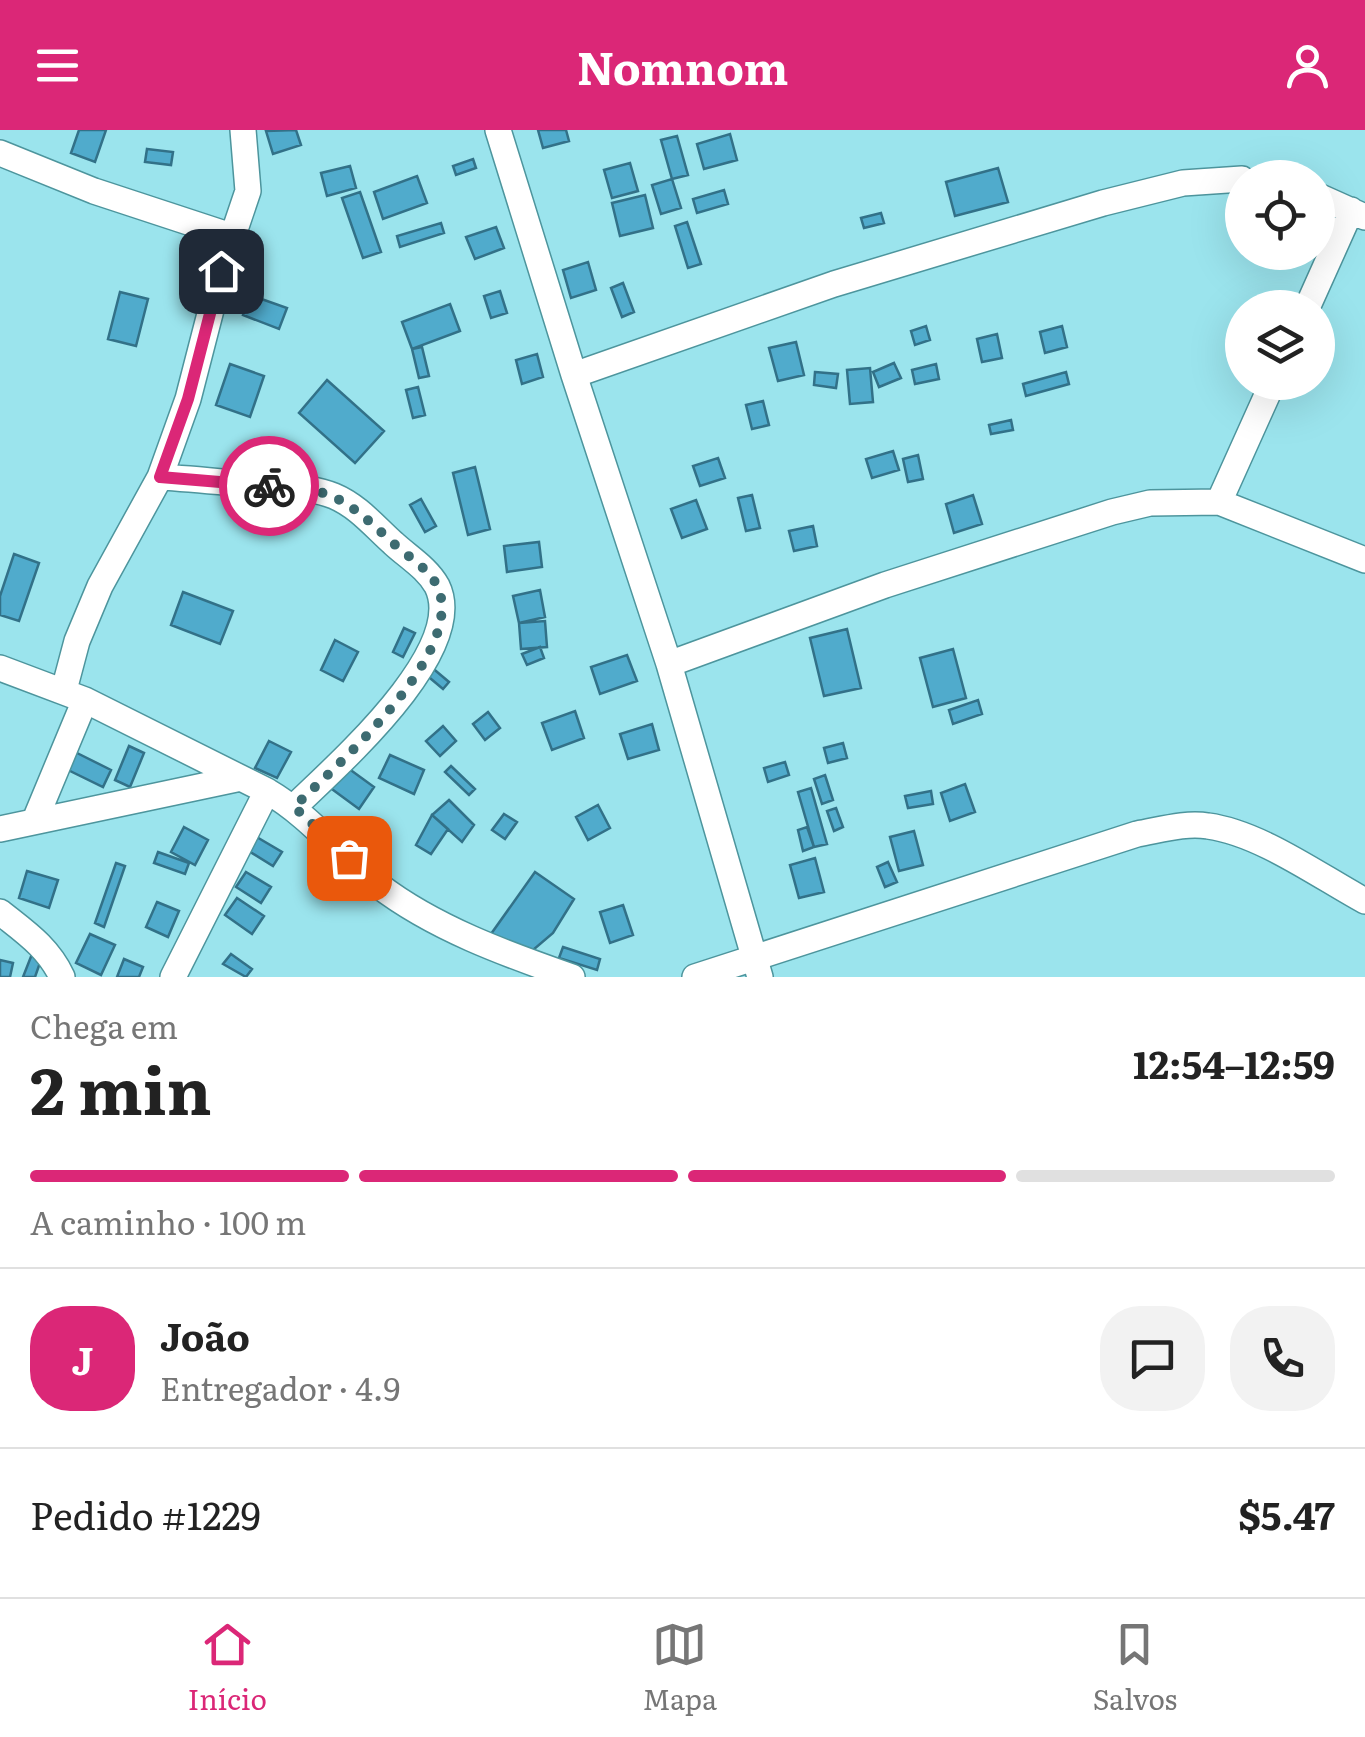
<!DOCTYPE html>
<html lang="pt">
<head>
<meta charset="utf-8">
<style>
	body { margin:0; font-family:Literata,serif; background:#f2f2f2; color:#222; height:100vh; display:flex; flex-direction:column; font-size:38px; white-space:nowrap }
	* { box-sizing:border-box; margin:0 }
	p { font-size:32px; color:#767676 }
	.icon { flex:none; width:55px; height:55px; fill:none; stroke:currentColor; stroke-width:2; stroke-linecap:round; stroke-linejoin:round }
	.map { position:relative; height:847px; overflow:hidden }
	.sheet { display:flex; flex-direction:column; background:#fff; flex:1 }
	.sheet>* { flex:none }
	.controls { position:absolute; left:1225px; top:30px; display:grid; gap:20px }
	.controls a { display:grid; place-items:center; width:110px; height:110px; border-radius:50%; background:#fff; box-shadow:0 10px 40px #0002; font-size:50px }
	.pin { position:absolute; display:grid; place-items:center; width:85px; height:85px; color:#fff; margin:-42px; border-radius:20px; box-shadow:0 5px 15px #0006 }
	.courier { position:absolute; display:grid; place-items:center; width:100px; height:100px; margin:-50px; border:8px solid #db2777; border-radius:50%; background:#fff; color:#222; box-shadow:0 2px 12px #0007 }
	.overview em { font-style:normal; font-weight:700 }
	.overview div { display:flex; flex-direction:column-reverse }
	.overview { display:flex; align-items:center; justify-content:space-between; height:170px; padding:0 30px }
	h1 { font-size:65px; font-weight:700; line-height:75px }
	.bar { display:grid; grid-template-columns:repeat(4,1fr); gap:15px 10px; align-content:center; height:120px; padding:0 30px }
	.bar i { height:12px; border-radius:8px; background:#e0e0e0 }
	.bar .on { background:#db2777 }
	.bar p { grid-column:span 4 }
	.line { display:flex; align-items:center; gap:25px; padding:0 30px; border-top:2px solid #e0e0e0 }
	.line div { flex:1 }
	.round { display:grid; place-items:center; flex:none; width:105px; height:105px; border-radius:40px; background:#f2f2f2 }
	header { display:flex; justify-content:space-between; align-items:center; height:130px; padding:0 30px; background:#db2777; color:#fff; font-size:45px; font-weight:700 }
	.tabs { display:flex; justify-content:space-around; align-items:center; height:140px; border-top:2px solid #e0e0e0; background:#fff; font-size:28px; color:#767676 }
	.tabs a { display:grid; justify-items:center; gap:5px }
	.tabs .on { color:#db2777 }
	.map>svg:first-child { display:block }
</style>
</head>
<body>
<header><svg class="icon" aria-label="menu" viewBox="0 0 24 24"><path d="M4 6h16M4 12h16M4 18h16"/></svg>Nomnom<svg class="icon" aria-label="person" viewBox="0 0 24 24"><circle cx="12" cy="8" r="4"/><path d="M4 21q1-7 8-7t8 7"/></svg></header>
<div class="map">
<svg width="1365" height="847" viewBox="0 0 1365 847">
	<rect width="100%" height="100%" fill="#9be4ed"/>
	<path fill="#50abcc" stroke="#327188" stroke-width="2.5" d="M79,0H106L95,32L71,23Z
		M296,0L301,15L273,24L266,1Z
		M538,0H566L569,11L543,18Z
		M730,4L737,30L704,39L697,14Z
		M677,6L688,45L672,49L661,10Z
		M147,19L173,22L171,35L145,32Z
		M473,29L476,38L456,45L453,36Z
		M630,33L638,61L612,68L604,40Z
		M350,36L356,58L327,66L321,43Z
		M998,38L1008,72L955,86L946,52Z
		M417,46L427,73L383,89L374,62Z
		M672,49L681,78L661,84L652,55Z
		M724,60L728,74L697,83L693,69Z
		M360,62L381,122L363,128L342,68Z
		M645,65L653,98L620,106L612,73Z
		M881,83L884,93L864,98L861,88Z
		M687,92L701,134L688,138L675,96Z
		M441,93L444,103L400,117L397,106Z
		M496,97L504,118L475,129L466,107Z
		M588,132L596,160L571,168L563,140Z
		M623,153L634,182L622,187L611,158Z
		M500,161L507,183L491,188L484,166Z
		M120,162L148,169L136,216L108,209Z
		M250,165L287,178L279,199L243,185Z
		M450,174L460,201L412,219L402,192Z
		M926,196L930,210L915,215L911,201Z
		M1062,196L1067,217L1045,223L1040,202Z
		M997,204L1002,228L982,232L977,209Z
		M796,212L804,245L778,251L769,218Z
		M422,217L429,246L419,248L412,219Z
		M537,224L543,247L522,254L516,230Z
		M894,233L901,248L879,257L873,242Z
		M230,234L264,246L250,287L216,275Z
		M936,234L939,249L915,254L912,240Z
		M870,238L873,272L850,274L847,240Z
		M815,242L838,244L836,258L814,255Z
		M1066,242L1069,254L1026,266L1023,254Z
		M327,250L384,301L355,333L299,283Z
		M418,257L425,285L413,288L406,260Z
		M763,271L769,295L752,299L746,275Z
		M1011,290L1013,300L991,304L989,295Z
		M893,321L899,340L872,348L866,329Z
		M918,325L923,349L908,352L903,329Z
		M718,328L725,348L700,356L693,336Z
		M475,337L490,399L468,405L453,343Z
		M752,365L760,398L746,401L738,368Z
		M973,365L982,394L954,403L946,374Z
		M421,369L436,396L425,402L410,375Z
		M696,370L707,399L682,408L671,379Z
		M813,396L817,416L794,421L789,401Z
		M539,412L542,437L507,442L504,416Z
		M14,424L39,433L19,491L0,485V466Z
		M540,460L545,487L519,493L513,466Z
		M183,462L233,481L220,514L171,495Z
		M545,491L547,517L521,519L519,493Z
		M404,498L415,503L403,527L393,522Z
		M847,499L861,558L824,566L810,508Z
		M335,510L358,522L343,551L321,540Z
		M540,517L544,528L527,535L522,524Z
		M953,519L966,568L933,577L920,528Z
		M627,525L637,551L600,564L591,537Z
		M430,536L449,552L443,559L424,543Z
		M978,570L982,584L953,594L949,580Z
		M575,581L584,608L552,620L542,593Z
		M488,582L500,598L485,610L473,594Z
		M652,594L659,620L628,629L620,604Z
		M443,596L456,611L440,626L426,611Z
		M269,611L291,622L277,648L255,638Z
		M843,613L847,628L828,633L824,618Z
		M129,616L144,623L130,657L115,650Z
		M73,621L111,640L103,657L64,638Z
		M390,625L424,640L414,664L379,648Z
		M785,632L789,645L768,652L764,638Z
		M341,633L374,657L359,679L325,654Z
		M451,636L475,659L469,665L445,642Z
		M825,645L833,670L822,674L814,649Z
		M965,654L975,682L950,691L941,663Z
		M811,658L827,714L814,717L798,662Z
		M931,661L933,674L908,678L905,666Z
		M449,670L474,695L462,712L432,685Z
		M598,675L610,698L588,710L576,687Z
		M836,678L843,697L834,701L827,681Z
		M504,684L517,692L505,709L492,700Z
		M432,685L448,699L431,724L416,715Z
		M184,697L208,710L195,735L171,722Z
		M807,697L814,717L803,721L798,700Z
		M914,701L923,735L899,741L890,707Z
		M255,706L282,722L273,736L247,720Z
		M158,722L189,733L185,744L154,733Z
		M815,728L824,762L799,768L790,735Z
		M888,732L897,752L885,757L877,737Z
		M116,733L125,736L104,797L95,793Z
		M27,741L58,750L49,778L19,768Z
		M246,742L271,757L261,773L236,757Z
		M535,742L574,769L553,803L526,826L491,804Z
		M237,768L264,786L252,804L225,785Z
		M157,772L179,781L168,807L146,797Z
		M623,775L633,805L610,813L600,782Z
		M90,804L115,815L101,845L76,833Z
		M563,817L600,829L597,840L559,828Z
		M32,824L42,827L35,847H23Z
		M231,824L252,839L246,847L223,834Z
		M124,829L143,837L139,847H117Z
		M0,830L13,833L10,847H0Z"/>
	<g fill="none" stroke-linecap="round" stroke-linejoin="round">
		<defs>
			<path id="street" d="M498,0L574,245L669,534L760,847
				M0,23L94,61L231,106
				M1318,66L1365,87
				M1307,178L1351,80
				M574,245L834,154L1103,73L1183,53L1242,49
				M160,347C196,349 231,353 267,356C290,358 312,357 334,366C358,376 375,397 393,413C408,427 427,438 437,456C469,521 335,637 294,677
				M1219,372L1273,252
				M669,534L885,455L1112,382L1150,373L1219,372L1365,430
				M0,538L85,570L267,661C310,686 339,724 378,755C434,798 506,824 572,847
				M64,560L77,511L100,456L160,347L188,269L221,141L248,61L243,0
				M35,690L85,570
				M0,699L241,648
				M0,782C25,802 48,817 62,847
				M173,847L267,661
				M695,847L1137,704C1160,700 1186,692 1208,696C1260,703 1319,746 1365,771"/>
		</defs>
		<use href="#street" stroke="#4d959d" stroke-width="28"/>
		<use href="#street" stroke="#fff" stroke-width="25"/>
	</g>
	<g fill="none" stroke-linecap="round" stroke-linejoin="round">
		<path stroke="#3d6b71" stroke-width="10" stroke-dasharray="0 18" d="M269,356C333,358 345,369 391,411C406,426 431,439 439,460C462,527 337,635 294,677L349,728"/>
		<path stroke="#db2777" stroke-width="12" d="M221,141L188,269L160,347L269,356"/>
	</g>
</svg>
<div class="controls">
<a><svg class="icon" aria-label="locate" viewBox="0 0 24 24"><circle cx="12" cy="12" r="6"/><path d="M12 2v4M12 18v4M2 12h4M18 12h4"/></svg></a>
<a><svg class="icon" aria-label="layers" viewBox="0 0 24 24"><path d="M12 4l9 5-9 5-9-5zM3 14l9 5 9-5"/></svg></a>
</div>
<div class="pin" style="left:349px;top:728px;background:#ea580c"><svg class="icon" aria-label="bag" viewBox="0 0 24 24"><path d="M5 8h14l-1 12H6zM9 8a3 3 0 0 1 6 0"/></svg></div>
<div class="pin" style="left:221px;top:141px;background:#1f2937"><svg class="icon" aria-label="home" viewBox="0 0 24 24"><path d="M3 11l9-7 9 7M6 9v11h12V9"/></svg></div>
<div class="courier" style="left:269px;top:356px"><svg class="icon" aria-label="bike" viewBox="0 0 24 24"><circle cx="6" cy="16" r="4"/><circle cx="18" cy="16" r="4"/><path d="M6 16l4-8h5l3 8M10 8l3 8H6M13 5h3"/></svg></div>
</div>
<section class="sheet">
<div class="overview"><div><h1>2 min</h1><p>Chega em</p></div><em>12:54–12:59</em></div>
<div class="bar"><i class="on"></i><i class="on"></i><i class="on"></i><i></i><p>A caminho · 100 m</p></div>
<div class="line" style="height:180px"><b class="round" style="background:#db2777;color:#fff">J</b><div><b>João</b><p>Entregador · 4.9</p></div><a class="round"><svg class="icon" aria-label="chat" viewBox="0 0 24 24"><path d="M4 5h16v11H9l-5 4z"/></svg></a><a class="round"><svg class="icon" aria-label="phone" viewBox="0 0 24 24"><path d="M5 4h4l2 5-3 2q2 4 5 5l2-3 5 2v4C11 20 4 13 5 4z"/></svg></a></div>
<div class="line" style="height:130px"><div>Pedido #1229</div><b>$5.47</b></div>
</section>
<nav class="tabs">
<a class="on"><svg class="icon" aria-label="home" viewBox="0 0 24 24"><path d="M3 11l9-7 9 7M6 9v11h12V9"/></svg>Início</a>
<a><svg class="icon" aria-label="map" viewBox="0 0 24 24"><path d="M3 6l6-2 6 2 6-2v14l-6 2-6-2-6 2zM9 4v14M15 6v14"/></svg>Mapa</a>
<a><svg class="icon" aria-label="saved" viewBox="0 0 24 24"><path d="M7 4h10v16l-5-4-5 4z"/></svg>Salvos</a>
</nav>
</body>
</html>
